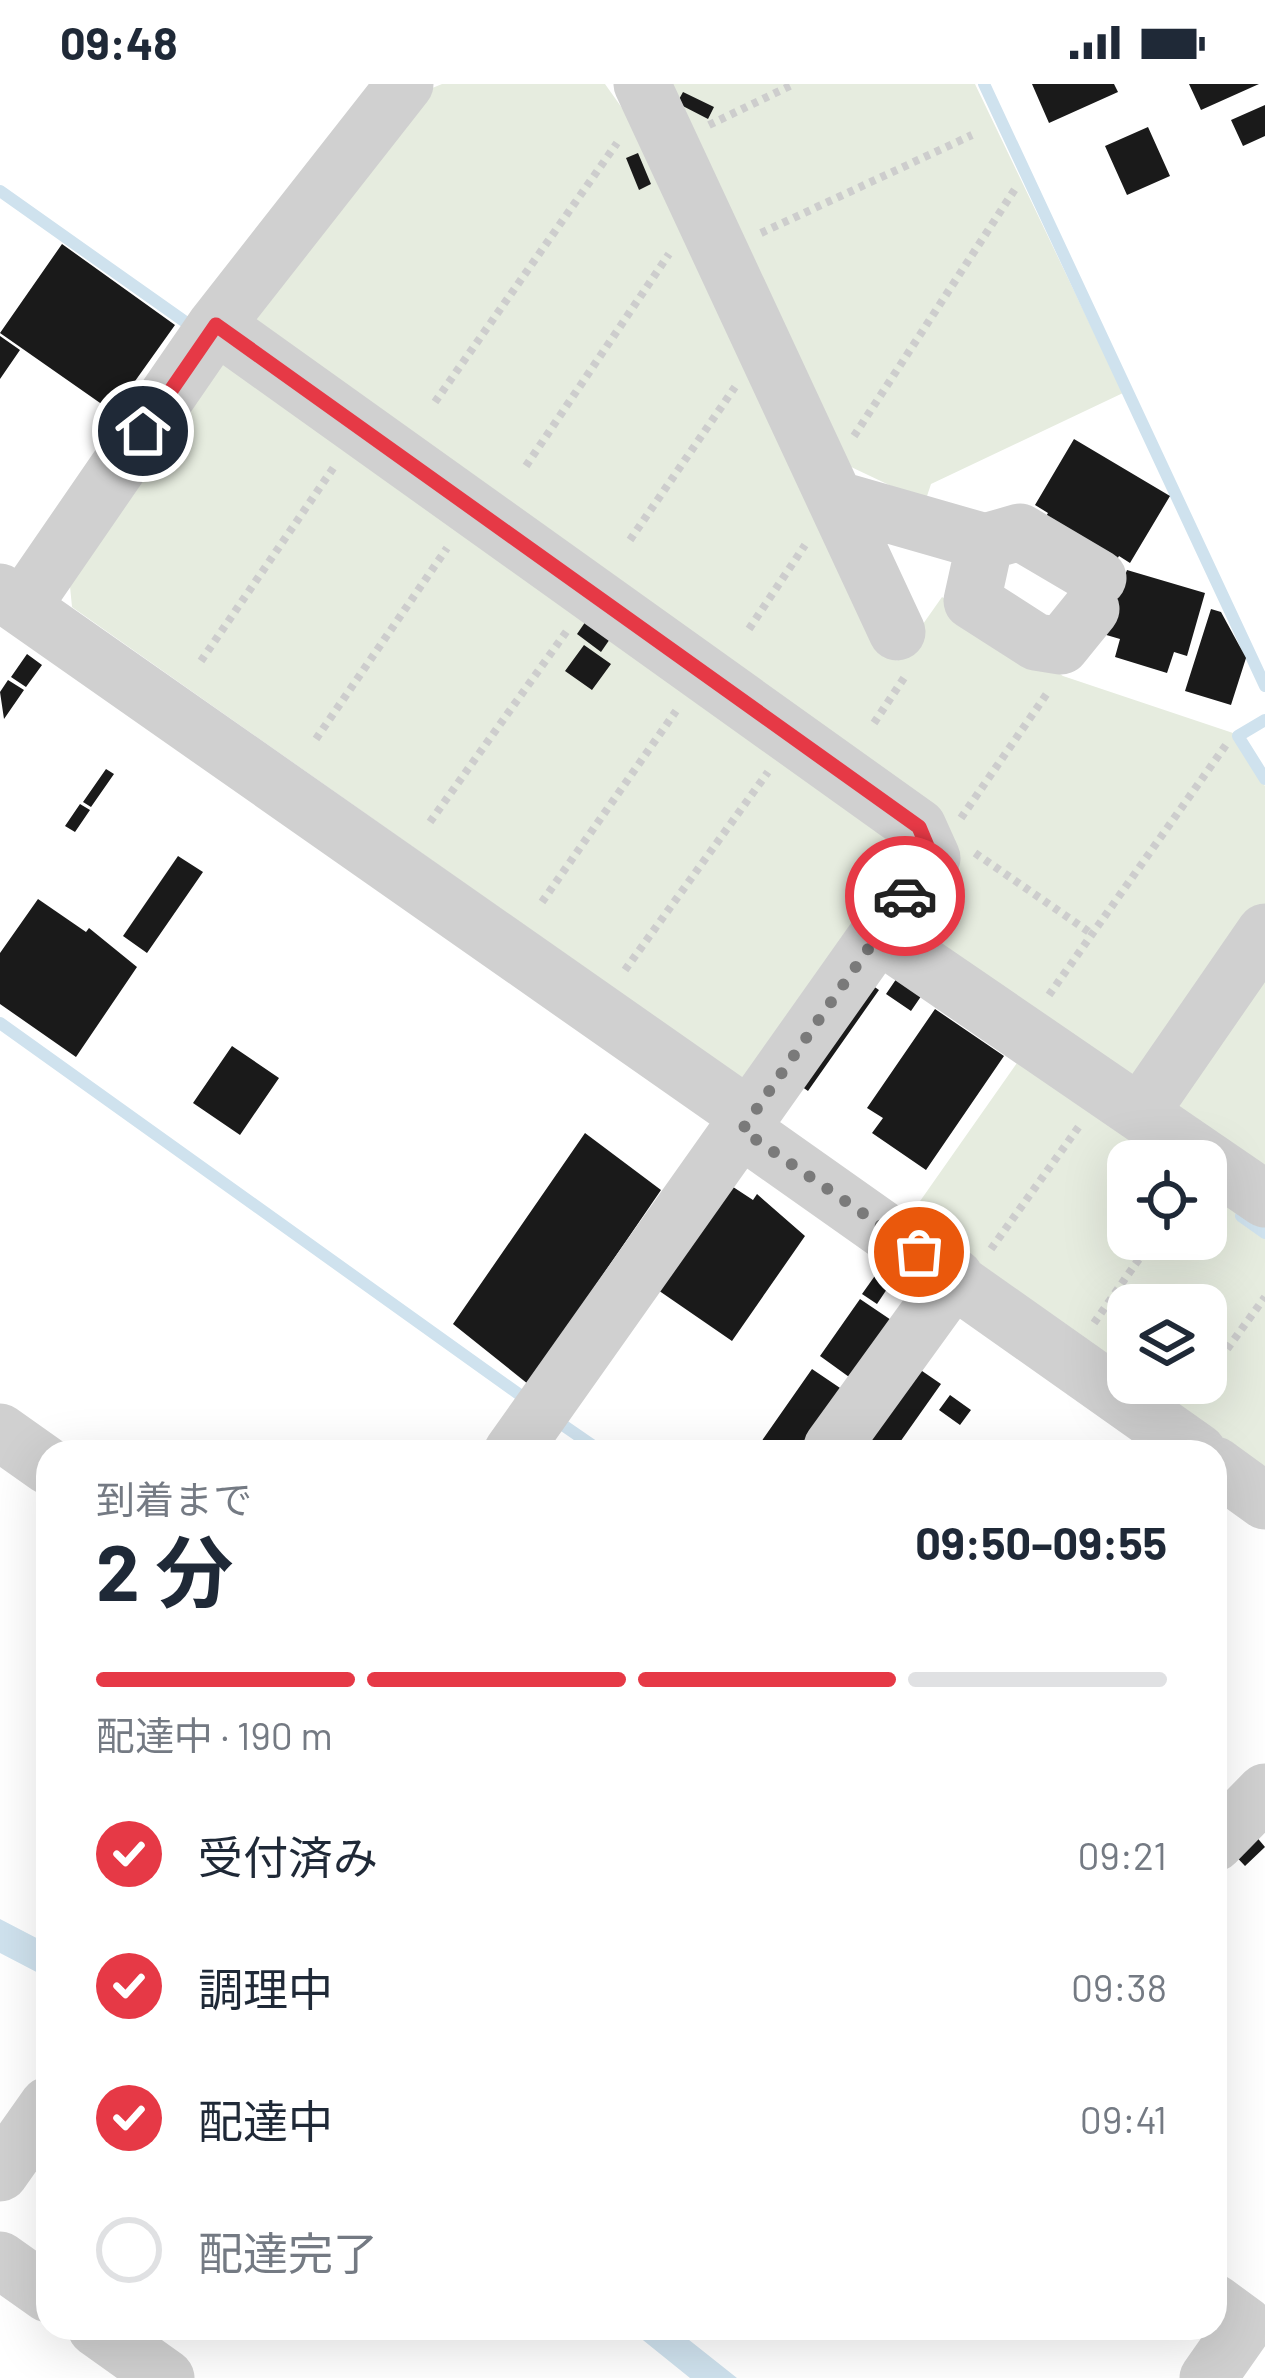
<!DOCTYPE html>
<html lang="ja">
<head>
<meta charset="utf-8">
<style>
	body { margin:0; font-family:Barlow,"Noto Sans JP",sans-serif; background:#f6f6f7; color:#1f2937; height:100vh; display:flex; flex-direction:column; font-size:45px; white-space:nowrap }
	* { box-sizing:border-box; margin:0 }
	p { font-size:39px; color:#747a83 }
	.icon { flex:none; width:66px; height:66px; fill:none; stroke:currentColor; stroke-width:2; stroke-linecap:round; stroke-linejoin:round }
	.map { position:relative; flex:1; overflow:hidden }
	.details { position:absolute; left:36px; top:1356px; width:1191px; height:900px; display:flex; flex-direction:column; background:#fff; border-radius:36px; box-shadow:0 12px 48px #0002 }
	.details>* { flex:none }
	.tools { position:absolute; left:1107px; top:1056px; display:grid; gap:24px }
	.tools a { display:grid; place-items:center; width:120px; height:120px; border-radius:24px; background:#fff; box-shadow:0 12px 48px #0002; font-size:60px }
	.pin { position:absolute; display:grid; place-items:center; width:102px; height:102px; color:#fff; margin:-51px; border:6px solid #fff; border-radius:50%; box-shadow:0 3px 12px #0007 }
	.courier { position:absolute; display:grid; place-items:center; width:120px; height:120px; margin:-60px; border:9px solid #e63946; border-radius:50%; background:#fff; color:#222; box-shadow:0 3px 15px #0007 }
	.overview em { font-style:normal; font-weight:700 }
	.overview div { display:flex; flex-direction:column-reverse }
	.overview { display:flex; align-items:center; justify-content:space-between; height:204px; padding:0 60px }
	h1 { font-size:78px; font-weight:700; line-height:90px }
	.bar { display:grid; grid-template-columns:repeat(4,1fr); gap:18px 12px; align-content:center; height:144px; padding:0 60px }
	.bar i { height:15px; border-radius:9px; background:#e0e1e3 }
	.bar .on { background:#e63946 }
	.bar p { grid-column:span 4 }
	ol { padding:0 60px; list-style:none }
	li { display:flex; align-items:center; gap:36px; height:132px }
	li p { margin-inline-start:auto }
	li .icon { padding:12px; border-radius:50%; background:#e63946; color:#fff; stroke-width:4 }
	li:last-child { color:#747a83 }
	li i { width:66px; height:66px; border:6px solid #e0e1e3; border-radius:50% }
	.status { display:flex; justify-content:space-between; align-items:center; height:84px; padding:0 60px; background:#fff; direction:ltr }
	.status svg { height:33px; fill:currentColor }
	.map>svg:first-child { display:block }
</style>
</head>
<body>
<div class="status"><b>09:48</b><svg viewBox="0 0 49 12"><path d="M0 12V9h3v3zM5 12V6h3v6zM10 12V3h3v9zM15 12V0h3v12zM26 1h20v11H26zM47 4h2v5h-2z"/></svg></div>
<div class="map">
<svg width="1265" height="2294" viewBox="0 0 1265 2294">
	<rect width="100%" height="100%" fill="#fff"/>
	<path fill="#e6ecdf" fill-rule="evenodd" d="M442,0H605L632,38L897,577L942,513L1063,592L1233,649L1265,702V1401L904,1140L1045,939L876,823L750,1000L72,523L69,492L413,12ZM1128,1077H1206V1155H1128ZM1128,1221H1206V1299H1128Z
		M666,0H975L1123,309L931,400L925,418L849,382Z"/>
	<path fill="#cfe2ee" d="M0,1835L48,1860V1894L0,1869Z
		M628,2244H674L737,2294H690Z"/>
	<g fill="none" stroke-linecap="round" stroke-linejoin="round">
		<path stroke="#cfe2ee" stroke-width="12" d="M984,0L1265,602
			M0,107L191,242
			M1265,636L1238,652L1265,695
			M0,939L527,1316
			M1241,1132L1265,1149
			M557,1337L602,1368"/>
	</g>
	<path fill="#1a1a1a" d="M1032,0H1114L1118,8L1049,39Z
		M1189,0H1259L1201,26Z
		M683,8L714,23L708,35L677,19Z
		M1265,21V52L1243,62L1231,36Z
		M1148,43L1170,92L1127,111L1105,62Z
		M638,69L651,100L639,106L626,74Z
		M62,160L175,241L113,328L0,249Z
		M0,252L20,266L0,295Z
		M1074,355L1170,412L1130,479L1119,472L1114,480L1043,437L1048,429L1035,421Z
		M1127,486L1205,509L1187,572L1174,568L1167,589L1115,573L1120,555L1103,550Z
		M1211,525L1221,528L1246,574L1231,621L1185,607Z
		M588,534L612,552L601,568L577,550Z
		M584,561L611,580L592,606L565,587Z
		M27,570L42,581L26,603L11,593Z
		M8,596L24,606L4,635L0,608Z
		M106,685L114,690L91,723L83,718Z
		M80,720L90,726L75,748L65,742Z
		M178,772L203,788L147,869L123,852Z
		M38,815L86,848L89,844L137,883L76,973L0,920V869Z
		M899,891L924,908L911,927L886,910Z
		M860,893L879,906L808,1007L788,993Z
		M935,925L1004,972L926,1086L872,1049L883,1034L867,1024Z
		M232,962L279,994L240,1051L193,1019Z
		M585,1049L661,1106L528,1300L453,1240Z
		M727,1099L753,1116L757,1110L805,1152L732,1257L655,1204Z
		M879,1186L893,1196L877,1220L862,1210Z
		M860,1215L897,1240L856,1298L820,1272Z
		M909,1278L941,1300L893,1368H883L859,1351Z
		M812,1285L846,1308L804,1368H754Z
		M950,1311L971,1326L960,1341L939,1326Z
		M1249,1744L1265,1763L1245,1782L1228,1764Z"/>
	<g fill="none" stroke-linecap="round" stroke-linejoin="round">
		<path stroke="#cdcdcd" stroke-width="8" stroke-dasharray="6 6" stroke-linecap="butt" d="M709,41L794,0
			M761,149L972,51
			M435,318L617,59
			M854,352L1017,102
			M526,382L669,170
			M630,456L735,303
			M749,545L805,461
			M201,577L336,380
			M874,639L906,591
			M316,655L447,464
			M961,734L1048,608
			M430,738L569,544
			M975,769L1092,850
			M542,818L676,627
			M625,886L768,688
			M1049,911L1228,658
			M991,1165L1080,1041
			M1094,1239L1153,1155
			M1206,1294L1265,1213"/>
		<path stroke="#d0d0d0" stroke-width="57" d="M642,0L897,548
			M216,241L918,743L932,774L512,1368
			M835,415L985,458L1020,448L1098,494
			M985,458L972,517L1036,558L1061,562L1091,525
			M0,508L751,1034
			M22,523L216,241L405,0
			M878,850L1265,1115
			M1140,1029L1265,848
			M742,1046L1198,1368
			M0,1348L48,1382
			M832,1363L955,1193
			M1215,1381L1265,1417
			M1215,1759L1265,1708
			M0,2089L48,2021
			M0,2176L48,2210
			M96,2244L166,2294
			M1208,2294L1245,2241L1215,2219"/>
	</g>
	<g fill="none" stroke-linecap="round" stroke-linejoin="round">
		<path stroke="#7a7a7a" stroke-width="12" stroke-dasharray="0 21.6" d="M905,812L742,1046L919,1168"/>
		<path stroke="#e63946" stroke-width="15" d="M143,347L216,241L919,743L932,774L905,812"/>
	</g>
</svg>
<div class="tools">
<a><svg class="icon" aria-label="locate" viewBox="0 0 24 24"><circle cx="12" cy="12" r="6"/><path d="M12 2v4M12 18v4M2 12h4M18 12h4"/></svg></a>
<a><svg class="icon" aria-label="layers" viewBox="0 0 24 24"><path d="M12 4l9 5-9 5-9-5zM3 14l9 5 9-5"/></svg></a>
</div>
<div class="pin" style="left:919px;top:1168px;background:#ea580c"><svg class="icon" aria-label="bag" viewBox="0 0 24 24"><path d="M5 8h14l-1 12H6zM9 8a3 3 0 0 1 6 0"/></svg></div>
<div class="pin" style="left:143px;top:347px;background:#1f2937"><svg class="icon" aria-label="home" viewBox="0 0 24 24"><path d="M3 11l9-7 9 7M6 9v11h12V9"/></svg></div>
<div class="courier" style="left:905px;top:812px"><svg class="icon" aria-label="car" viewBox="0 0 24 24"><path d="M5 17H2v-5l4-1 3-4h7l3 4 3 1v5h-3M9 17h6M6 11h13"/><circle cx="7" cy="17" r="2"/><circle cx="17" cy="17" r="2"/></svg></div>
<section class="details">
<div class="overview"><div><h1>2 分</h1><p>到着まで</p></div><em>09:50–09:55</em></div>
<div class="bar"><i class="on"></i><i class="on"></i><i class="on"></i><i></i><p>配達中 · 190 m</p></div>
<ol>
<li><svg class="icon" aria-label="check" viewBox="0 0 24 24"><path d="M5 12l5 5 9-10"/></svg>受付済み<p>09:21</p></li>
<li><svg class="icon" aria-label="check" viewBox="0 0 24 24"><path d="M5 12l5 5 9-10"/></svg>調理中<p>09:38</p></li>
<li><svg class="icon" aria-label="check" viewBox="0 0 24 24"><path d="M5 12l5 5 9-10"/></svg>配達中<p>09:41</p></li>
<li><i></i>配達完了</li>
</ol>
</section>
</div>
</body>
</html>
